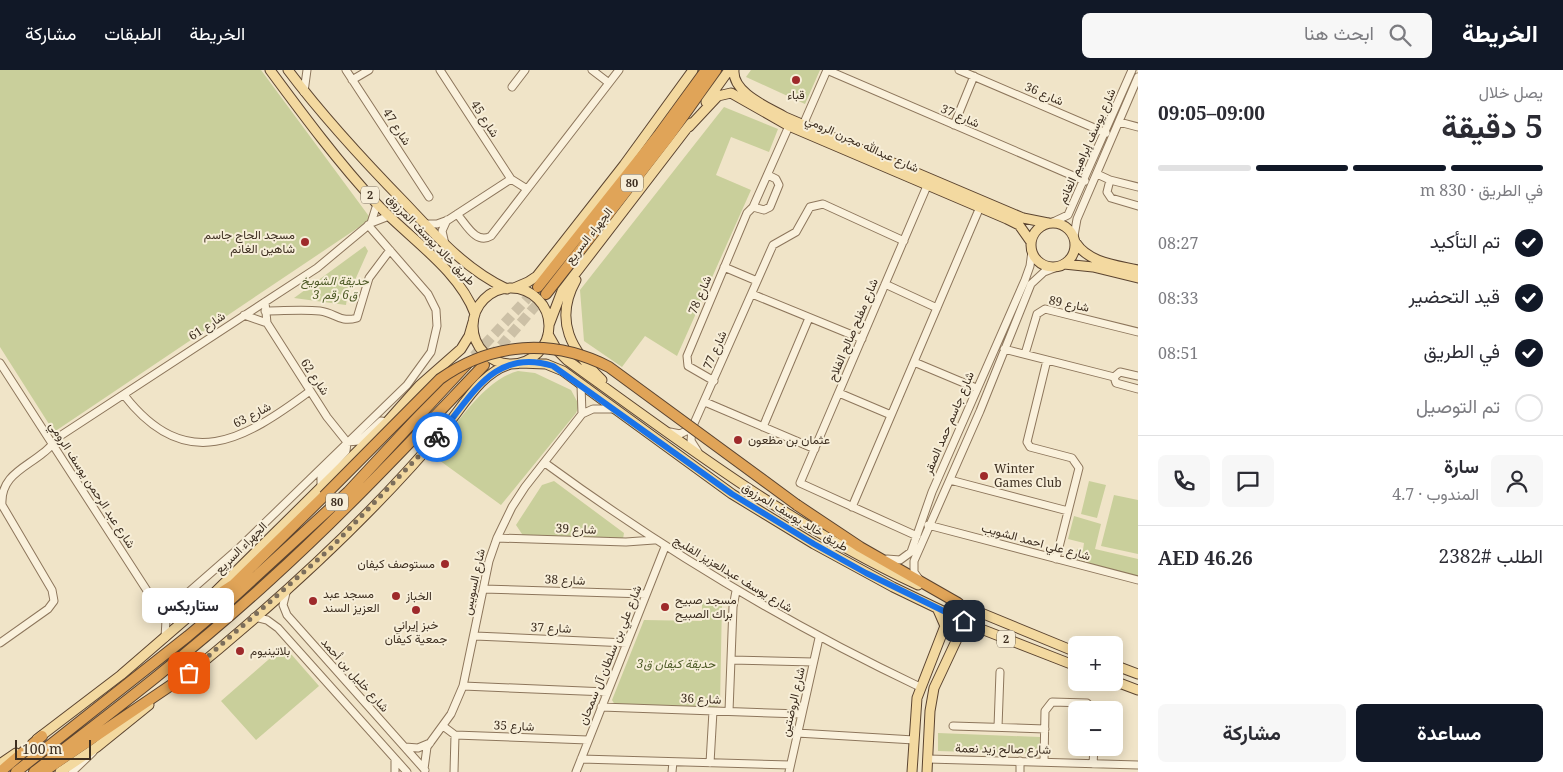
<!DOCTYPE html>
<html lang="ar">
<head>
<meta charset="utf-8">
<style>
	body { margin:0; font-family:"Noto Serif",Vazirmatn,serif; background:#f7f7f7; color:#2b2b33; direction:rtl; height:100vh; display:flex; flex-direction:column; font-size:19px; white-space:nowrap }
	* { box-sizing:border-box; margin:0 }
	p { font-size:16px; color:#7c7c81 }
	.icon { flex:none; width:28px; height:28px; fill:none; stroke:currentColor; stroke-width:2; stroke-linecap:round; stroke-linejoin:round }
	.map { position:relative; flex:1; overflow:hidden; direction:ltr }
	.panel { display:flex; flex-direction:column; background:#fff; width:425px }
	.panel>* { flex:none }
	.tools { position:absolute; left:1068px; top:566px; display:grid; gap:10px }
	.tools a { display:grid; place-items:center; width:55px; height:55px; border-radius:8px; background:#fff; box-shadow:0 2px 12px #0003; font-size:25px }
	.scale { position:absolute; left:15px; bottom:12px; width:76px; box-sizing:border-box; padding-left:5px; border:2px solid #3d2e20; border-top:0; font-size:14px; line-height:18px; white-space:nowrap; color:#3d2e20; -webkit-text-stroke:4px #f7eed8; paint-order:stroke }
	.pin { position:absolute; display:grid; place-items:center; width:42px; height:42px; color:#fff; margin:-21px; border-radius:10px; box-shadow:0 2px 8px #0006 }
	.courier { position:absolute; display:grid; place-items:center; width:50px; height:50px; margin:-25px; border:4px solid #1a73e8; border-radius:50%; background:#fff; color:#222; box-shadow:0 1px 6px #0007 }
	.bubble { position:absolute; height:35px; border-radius:8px; background:#fff; box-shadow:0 2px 12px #0003; font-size:16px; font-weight:700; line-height:35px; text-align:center; direction:rtl }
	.headline em { font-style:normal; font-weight:700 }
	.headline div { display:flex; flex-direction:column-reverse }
	.headline { display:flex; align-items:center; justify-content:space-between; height:85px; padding:0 20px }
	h1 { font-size:32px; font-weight:700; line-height:38px }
	.bar { display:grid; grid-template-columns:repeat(4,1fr); gap:8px 5px; align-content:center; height:60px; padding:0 20px }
	.bar i { height:6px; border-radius:4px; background:#e1e1e2 }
	.bar .selected { background:#111827 }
	.bar p { grid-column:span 4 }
	.line { display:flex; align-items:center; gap:12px; padding:0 20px; border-top:1px solid #e1e1e2 }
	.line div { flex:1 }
	.round { display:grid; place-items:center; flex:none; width:52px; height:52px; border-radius:8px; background:#f7f7f7 }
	ol { padding:0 20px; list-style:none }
	li { display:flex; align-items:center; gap:15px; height:55px }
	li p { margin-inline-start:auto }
	li .icon { padding:5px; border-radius:50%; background:#111827; color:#fff; stroke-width:4 }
	li:last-child { color:#7c7c81 }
	li i { width:28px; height:28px; border:2px solid #e1e1e2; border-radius:50% }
	.cta { display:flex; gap:10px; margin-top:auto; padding:10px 20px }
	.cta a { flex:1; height:58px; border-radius:8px; background:#111827; color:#fff; font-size:20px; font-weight:700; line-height:58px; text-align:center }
	.cta a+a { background:#f7f7f7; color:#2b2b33 }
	header { display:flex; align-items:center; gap:30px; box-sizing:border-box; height:70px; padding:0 25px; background:#111827; color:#fff }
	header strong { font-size:24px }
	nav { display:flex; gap:28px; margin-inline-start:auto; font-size:18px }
	.search { width:350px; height:45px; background:#f7f7f7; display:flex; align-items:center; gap:12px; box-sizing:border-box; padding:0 18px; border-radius:8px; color:#7c7c81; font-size:19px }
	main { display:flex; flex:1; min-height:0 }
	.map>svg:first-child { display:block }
</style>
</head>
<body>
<header>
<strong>الخريطة</strong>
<div class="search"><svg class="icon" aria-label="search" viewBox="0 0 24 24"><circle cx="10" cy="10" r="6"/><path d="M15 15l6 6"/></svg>ابحث هنا</div>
<nav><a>الخريطة</a><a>الطبقات</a><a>مشاركة</a></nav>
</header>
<main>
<section class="panel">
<div class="headline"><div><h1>5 دقيقة</h1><p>يصل خلال</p></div><em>09:00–09:05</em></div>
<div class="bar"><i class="selected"></i><i class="selected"></i><i class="selected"></i><i></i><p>في الطريق · 830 m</p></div>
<ol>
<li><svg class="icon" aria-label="check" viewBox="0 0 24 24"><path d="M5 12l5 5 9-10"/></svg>تم التأكيد<p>08:27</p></li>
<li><svg class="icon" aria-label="check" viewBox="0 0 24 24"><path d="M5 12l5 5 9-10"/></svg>قيد التحضير<p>08:33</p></li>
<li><svg class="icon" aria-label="check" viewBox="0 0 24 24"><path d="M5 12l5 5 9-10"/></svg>في الطريق<p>08:51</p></li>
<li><i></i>تم التوصيل</li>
</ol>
<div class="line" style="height:90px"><a class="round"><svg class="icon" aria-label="person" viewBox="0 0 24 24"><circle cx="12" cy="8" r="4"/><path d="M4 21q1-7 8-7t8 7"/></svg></a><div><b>سارة</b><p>المندوب · 4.7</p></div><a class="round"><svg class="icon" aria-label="chat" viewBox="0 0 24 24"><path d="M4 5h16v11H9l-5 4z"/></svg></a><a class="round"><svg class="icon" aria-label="phone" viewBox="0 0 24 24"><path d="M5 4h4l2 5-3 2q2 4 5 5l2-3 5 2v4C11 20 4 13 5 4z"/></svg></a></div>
<div class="line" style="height:65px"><div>الطلب #2382</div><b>AED 46.26</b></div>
<div class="cta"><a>مساعدة</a><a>مشاركة</a></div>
</section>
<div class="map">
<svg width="1138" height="702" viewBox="0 0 1138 702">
	<rect width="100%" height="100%" fill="#f0e4c8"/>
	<path fill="#c9cf9b" d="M0,0H261L371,149L54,362L0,277Z
		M751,0H820L805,34L746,7Z
		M724,37L778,59L769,82L731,67L716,105L751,120L677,286L645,266L622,297L584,271L580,220Z
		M365,176L368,181L347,228L346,235L294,228Z
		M518,301L535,303L571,320L579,335L576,343L501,435L432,385C455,357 483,310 518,301Z
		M554,411L624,463L623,469L524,467L516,455L542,415Z
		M1089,411L1106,415L1097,448L1081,444Z
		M1114,425L1138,430V484L1101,476Z
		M1074,446L1101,454L1095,479L1138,489V507L1075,490L1077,479L1083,480L1084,473L1068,469Z
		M702,532H722L720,635L715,638L615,635L612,630L644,550L702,551Z
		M284,576L319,616L256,670L221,631Z
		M938,663L1040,667L1039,684L938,681Z"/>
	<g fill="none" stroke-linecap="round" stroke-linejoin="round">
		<path stroke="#ccc0a6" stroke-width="10" stroke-dasharray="10 5" stroke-linecap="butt" d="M474,286L538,217
			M491,287L546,224"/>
		<defs>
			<path id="minor" d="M346,0L429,127
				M440,0L511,109L527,119
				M592,0L609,13
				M827,0L1085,111
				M959,0L1106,63
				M352,10L369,0
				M512,17L525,0
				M304,22L307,0
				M1119,52L1138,57
				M803,55L827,0
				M954,55L974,6
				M1097,104L1110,110L1138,117
				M1110,110L1107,122L1111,128L1138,136
				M753,137L764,140L770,137L779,115L776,109L768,105
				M457,144C466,154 476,175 491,166L619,0
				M1053,152L1068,145L1132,0
				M371,153L377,134
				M425,154H437L448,150L511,109
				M1074,166L1077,149L1138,7
				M445,174L442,161L447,150
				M724,197L757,211
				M885,214L937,238
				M752,224L862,269
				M265,232L267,253L327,347L347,372L346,381L321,408V415
				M265,241C284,241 302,239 320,241C336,243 339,253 357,248L369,208L390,180
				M244,245L267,253
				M1004,279L1114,307
				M1025,284L1037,244L1045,239L1138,262
				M1047,290L1027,372L1030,377L1072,388L1079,398L1056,489
				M914,292L976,318
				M0,293L166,550L165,568
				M1114,307L1116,313L1138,319
				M1114,307L1120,302L1138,306
				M714,311L688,296L687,286L747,143L753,137L789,56
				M581,315L582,344
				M839,323L891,345
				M124,325C186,405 244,370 310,321
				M705,332L815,379
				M763,357L809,248
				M670,362L680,364L692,358
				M347,372L359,371L381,351L387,352
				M698,382L691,371L692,358L773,175L796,162L810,137L823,134L904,171
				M545,393C664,480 787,554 920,617
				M950,410L1068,441
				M852,437L980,137
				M928,455L1138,510
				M917,466L800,413L927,116
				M497,468L626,472L654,470
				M887,489L900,490L911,482L932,422L1025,210L1030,196L1032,181
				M919,509L914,502V491L980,341L1031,214L1044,202L1057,197
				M287,519L283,535L287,545L425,700
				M483,519L646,524
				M159,539L174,535L238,479L407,315L431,282L437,256L436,240L428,224L368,155
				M254,547L267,550L278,558L407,702
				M475,566L627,573
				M0,573L48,539L54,531L52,520L2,435C0,406 25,398 43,383C49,379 54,372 60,366L317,198L371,153L389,146
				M731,590L813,592
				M463,616L607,622
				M601,637L801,644
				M729,641L733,537L736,521
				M443,656L455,665L588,670
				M953,656L1045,659
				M998,657L1000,602
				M797,663L914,670
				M405,677L418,678L430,673
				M395,689V702
				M581,689L790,695
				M928,689L1138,695
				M1044,691L1045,641L1052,632L1087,633L1094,640
				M710,693L713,641
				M1093,694L1094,678
				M424,699L427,677L451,644L463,616L489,491L497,468L512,437L525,417L582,344L593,339H613
				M72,702L93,682
				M454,702L455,665
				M576,702L665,477
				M672,702L673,692
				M789,702L819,568
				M1020,702V691"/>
			<path id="major" d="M270,0C304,46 338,92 377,134C409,168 459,200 475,244
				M288,0C324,48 364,91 406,134C436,166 466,200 507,219
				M734,0C732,23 768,37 785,47L1023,148L1048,153
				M706,32L729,0
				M689,57L718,26L731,23L789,56L1007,149L1019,155L1031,172
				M1031 175a22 22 0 1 1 44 0a22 22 0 1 1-44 0Z
				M1076,173C1089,193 1117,195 1138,200
				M1064,194L1093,197L1138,208
				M576,210C553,251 572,281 602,310
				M514,218L528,212L537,206L624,95L693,0
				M473 256a38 38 0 1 1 76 0a38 38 0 1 1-76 0Z
				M549,255L562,221L691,53
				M548,264L557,280L567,290C679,371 791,456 918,515
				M520,293L546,294L563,301L732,424L814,474L893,517L976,557L1076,596
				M952,531L1076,582
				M1114,595L1138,604
				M185,607C276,533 369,449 445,358C464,335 481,302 511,294
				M1114,611L1138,620
				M37,669L121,605L202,535L387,352L419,316L461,279L469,266L473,252
				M0,694L16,683
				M60,702L97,677L149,635
				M912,702L917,628L945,556L938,540
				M927,702L930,641L934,618L957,569L964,561L976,557"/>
			<path id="highway" d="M538,217L660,63L706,0
				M546,224L667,69L716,0
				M797,435L860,477L958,533
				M202,535L233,515L324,426
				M0,702L42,666
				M16,702L188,566L226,534L348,422L467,294
				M34,702C115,640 196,578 271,509C346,441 414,368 484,295
				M43,702L189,603"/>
		</defs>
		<use href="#minor" stroke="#8d765c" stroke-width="9"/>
		<use href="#major" stroke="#5b4430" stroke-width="11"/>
		<use href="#highway" stroke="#5b4430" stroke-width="12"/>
		<use href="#minor" stroke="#faf1dc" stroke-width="7"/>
		<use href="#major" stroke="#f3d9a0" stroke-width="9"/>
		<use href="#highway" stroke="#e0a458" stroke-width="10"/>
		<defs>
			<path id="highway-bridge" d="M324,426L440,309C492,272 553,268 609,297L797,435"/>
		</defs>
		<use href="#highway-bridge" stroke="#5b4430" stroke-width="12" stroke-linecap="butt"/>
		<use href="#highway-bridge" stroke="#e0a458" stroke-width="10"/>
	</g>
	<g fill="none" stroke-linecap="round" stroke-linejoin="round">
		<path stroke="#7c6e5b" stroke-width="5" stroke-dasharray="0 9" d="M189,603L331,478L437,367"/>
		<path stroke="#1a73e8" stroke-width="6" d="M437,367C471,329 492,277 553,296L732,424L814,474L866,503L964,551"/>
	</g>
	<g fill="#9e2a2b" stroke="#f7eed8" stroke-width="2">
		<circle cx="796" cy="10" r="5"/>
		<circle cx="305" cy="172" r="5"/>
		<circle cx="738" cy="370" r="5"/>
		<circle cx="984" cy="406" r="5"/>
		<circle cx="445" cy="494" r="5"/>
		<circle cx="396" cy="526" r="5"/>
		<circle cx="313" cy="531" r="5"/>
		<circle cx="665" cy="537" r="5"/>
		<circle cx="416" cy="540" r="5"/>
		<circle cx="240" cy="581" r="5"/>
	</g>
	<g text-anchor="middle" stroke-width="4" stroke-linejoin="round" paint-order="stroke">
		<g fill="#f7eed8" stroke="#756857" stroke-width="1">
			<rect x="621" y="104.5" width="22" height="17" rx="4"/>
			<rect x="361" y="116.5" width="18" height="17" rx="4"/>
			<rect x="326" y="423.5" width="22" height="17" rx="4"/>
			<rect x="997" y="560.5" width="18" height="17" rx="4"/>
		</g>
		<g font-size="11" font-weight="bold" fill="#3d2e20">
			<text x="632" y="117">80</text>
			<text x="370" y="129">2</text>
			<text x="337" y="436">80</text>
			<text x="1006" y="573">2</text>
		</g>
		<g font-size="12" fill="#3d2e20" stroke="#f7eed8">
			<text transform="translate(1044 24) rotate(23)" y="4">شارع 36</text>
			<text transform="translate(960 46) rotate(23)" y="4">شارع 37</text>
			<text transform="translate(485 49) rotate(57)" y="4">شارع 45</text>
			<text transform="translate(397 57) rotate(57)" y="4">شارع 47</text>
			<text transform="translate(862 74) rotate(24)" y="4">شارع عبدالله مجرن الرومي</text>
			<text transform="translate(1087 76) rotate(-66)" y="4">شارع يوسف إبراهيم الغانم</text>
			<text transform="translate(589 166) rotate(-52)" y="4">الجهراء السريع</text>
			<text transform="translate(431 170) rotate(46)" y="4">طريق خالد يوسف المرزوق</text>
			<text transform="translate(700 225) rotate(-67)" y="4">شارع 78</text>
			<text transform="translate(1069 234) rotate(11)" y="4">شارع 89</text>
			<text transform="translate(207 256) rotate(-34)" y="4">شارع 61</text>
			<text transform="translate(853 260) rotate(-67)" y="4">شارع مفلح صالح الفلاح</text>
			<text transform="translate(715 280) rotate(-66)" y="4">شارع 77</text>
			<text transform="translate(315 307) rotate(56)" y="4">شارع 62</text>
			<text transform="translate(252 345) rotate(-28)" y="4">شارع 63</text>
			<text transform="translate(949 353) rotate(-67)" y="4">شارع جاسم حمد الصقر</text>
			<text transform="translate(92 415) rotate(57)" y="4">شارع عبد الرحمن يوسف الرومي</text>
			<text transform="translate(795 447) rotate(31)" y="4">طريق خالد يوسف المرزوق</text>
			<text transform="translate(576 459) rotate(2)" y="4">39 شارع</text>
			<text transform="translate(1036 472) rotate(15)" y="4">شارع علي احمد الشويب</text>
			<text transform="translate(241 478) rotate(-45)" y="4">الجهراء السريع</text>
			<text transform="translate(733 504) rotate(31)" y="4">شارع يوسف عبدالعزيز الفليج</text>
			<text transform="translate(565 510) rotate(2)" y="4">شارع 38</text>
			<text transform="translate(474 512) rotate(-78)" y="4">شارع السويس</text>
			<text transform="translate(551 558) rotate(2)" y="4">شارع 37</text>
			<text transform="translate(610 585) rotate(-68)" y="4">شارع علي بن سلطان آل سمحان</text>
			<text transform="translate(355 605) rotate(48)" y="4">شارع خليل بن أحمد</text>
			<text transform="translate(701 629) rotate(2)" y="4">شارع 36</text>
			<text transform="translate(793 632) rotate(-77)" y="4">شارع الروضتين</text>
			<text transform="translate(514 656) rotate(2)" y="4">شارع 35</text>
			<text transform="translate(1003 679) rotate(1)" y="4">شارع صالح زيد نعمة</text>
		</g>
		<g font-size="12" fill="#3d2e20" stroke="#f7eed8" text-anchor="start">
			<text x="796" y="29" text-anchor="middle">قباء</text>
			<text x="295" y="169" text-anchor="end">مسجد الحاج جاسم<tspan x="295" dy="14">شاهين الغانم</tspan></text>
			<text x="748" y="374">عثمان بن مظعون</text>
			<text x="994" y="403">Winter<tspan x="994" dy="14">Games Club</tspan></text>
			<text x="435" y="498" text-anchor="end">مستوصف كيفان</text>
			<text x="323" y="528">مسجد عبد<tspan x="323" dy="14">العزيز السند</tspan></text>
			<text x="406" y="530">الخباز</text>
			<text x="675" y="534">مسجد صبيح<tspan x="675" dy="14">براك الصبيح</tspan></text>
			<text x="416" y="559" text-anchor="middle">خبز إيراني<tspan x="416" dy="14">جمعية كيفان</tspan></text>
			<text x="250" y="585">بلاتينيوم</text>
		</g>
		<g font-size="12" font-style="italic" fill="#4d5a26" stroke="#f7eed8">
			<text x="335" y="215">حديقة الشويخ<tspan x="335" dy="14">ق6 رقم 3</tspan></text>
			<text x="676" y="598">حديقة كيفان ق3</text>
		</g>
	</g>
</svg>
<div class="tools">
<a>+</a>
<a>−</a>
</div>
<div class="scale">100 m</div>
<div class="pin" style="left:189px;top:603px;background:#ea580c"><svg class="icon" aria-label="bag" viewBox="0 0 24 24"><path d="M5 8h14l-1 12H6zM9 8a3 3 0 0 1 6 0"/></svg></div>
<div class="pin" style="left:964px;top:551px;background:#1f2937"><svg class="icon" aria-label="home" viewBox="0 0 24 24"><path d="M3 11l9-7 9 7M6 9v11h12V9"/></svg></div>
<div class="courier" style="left:437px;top:367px"><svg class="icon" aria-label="bike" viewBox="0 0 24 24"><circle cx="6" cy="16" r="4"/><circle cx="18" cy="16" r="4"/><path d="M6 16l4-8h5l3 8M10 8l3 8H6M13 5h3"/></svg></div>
<div class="bubble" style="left:142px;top:518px;width:92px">ستاربكس</div>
</div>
</main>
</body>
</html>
